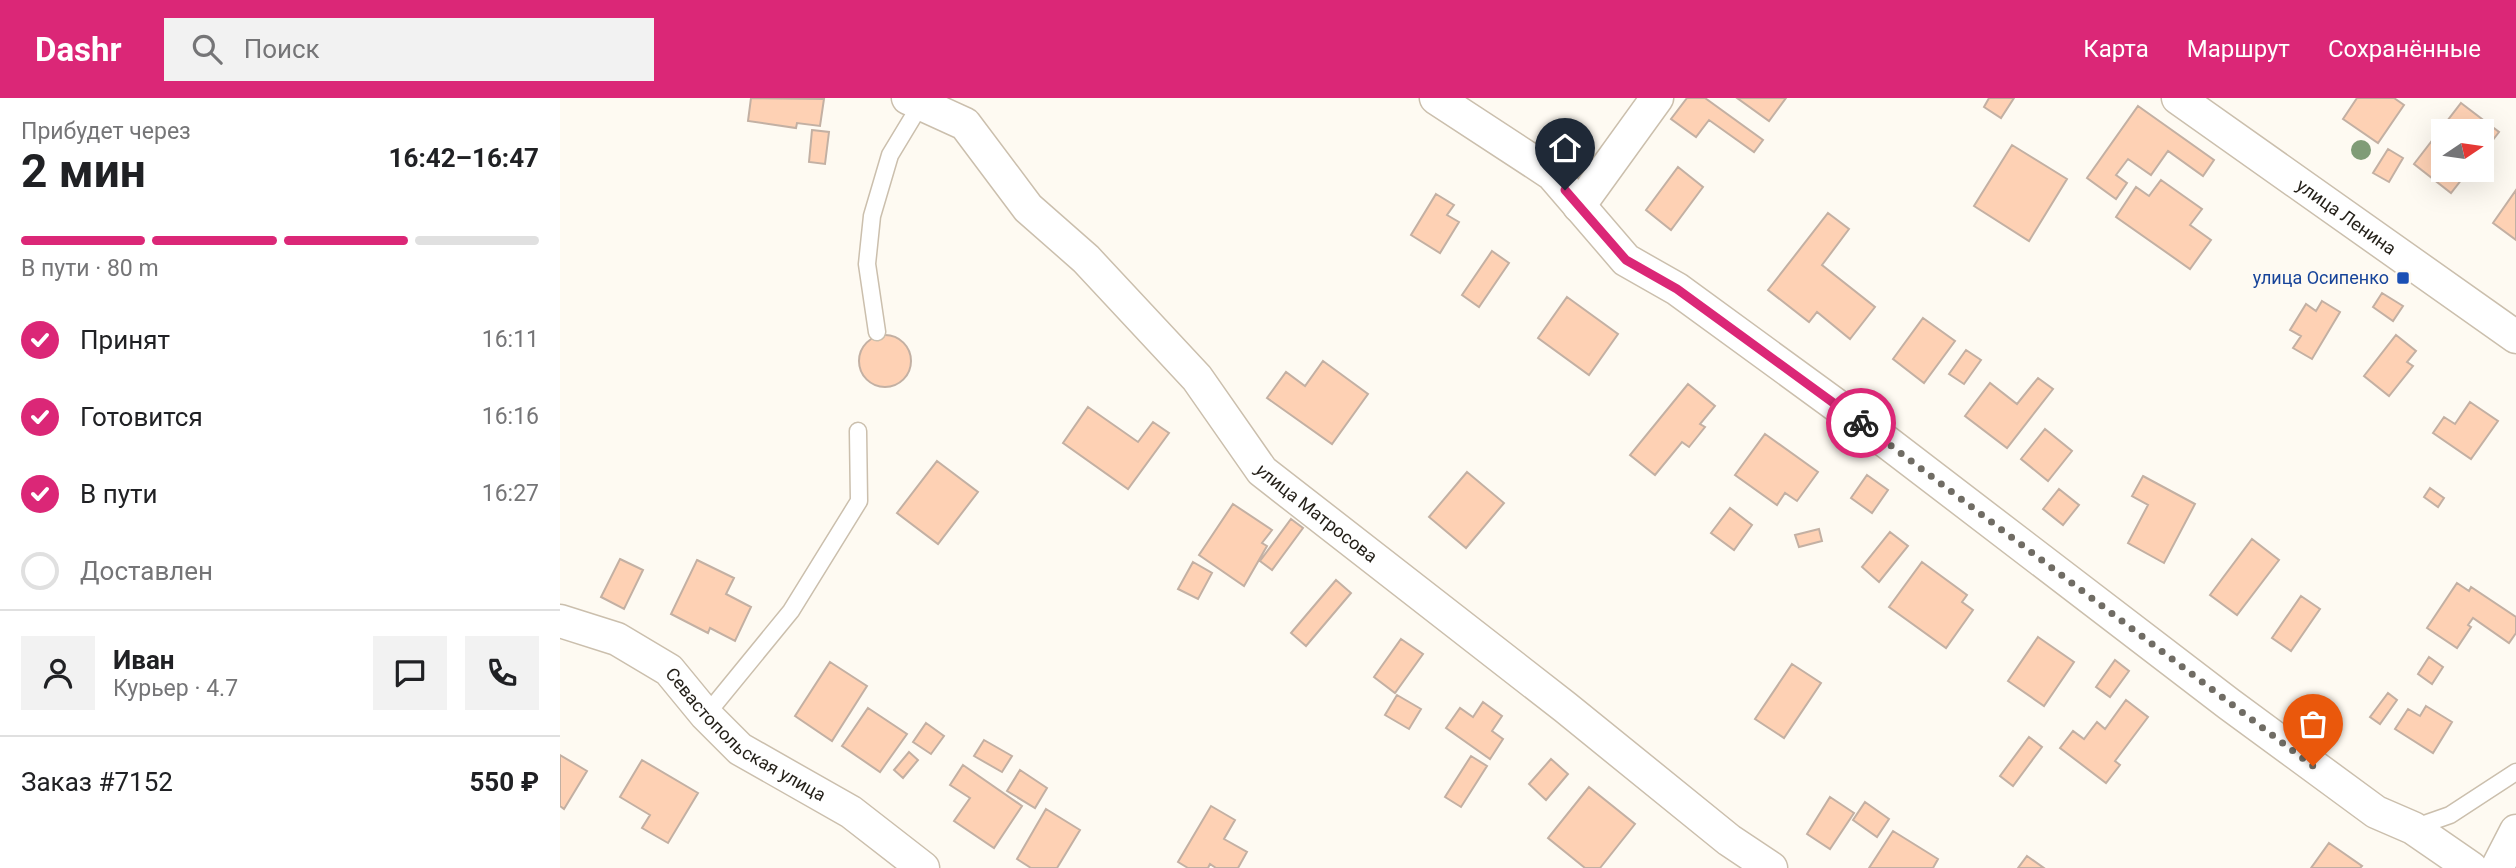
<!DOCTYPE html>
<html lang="ru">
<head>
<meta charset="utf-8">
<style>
	body { margin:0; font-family:Roboto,sans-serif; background:#f2f2f2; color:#202124; height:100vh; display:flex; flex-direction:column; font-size:26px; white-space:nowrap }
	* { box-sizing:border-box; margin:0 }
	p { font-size:23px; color:#757577 }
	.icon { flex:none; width:38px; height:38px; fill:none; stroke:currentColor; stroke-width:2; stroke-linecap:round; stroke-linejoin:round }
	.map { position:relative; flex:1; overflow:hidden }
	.details { display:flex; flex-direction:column; background:#fff; width:560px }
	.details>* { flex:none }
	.needle { width:46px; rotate:77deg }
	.tools { position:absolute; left:1871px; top:21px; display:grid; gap:14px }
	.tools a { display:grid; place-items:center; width:63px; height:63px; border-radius:0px; background:#fff; box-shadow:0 7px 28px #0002; font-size:35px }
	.pin { position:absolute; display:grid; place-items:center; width:60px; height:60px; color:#fff; margin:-72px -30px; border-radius:50% 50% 50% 0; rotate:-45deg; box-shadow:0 0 7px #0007 }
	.pin .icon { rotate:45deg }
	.courier { position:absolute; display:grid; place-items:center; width:70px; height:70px; margin:-35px; border:5px solid #db2777; border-radius:50%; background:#fff; color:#222; box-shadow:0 2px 9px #0007 }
	.head em { font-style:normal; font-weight:700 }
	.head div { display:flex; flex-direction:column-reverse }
	.head { display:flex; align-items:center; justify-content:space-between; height:119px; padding:0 21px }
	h1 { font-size:46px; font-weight:700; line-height:52px }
	.bar { display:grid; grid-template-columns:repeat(4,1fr); gap:10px 7px; align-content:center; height:84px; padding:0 21px }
	.bar i { height:9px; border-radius:5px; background:#e0e0e0 }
	.bar .active { background:#db2777 }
	.bar p { grid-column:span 4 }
	.line { display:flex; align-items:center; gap:18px; padding:0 21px; border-top:2px solid #e0e0e0 }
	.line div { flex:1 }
	.round { display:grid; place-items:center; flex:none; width:74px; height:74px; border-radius:0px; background:#f2f2f2 }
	ol { padding:0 21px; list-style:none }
	li { display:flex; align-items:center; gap:21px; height:77px }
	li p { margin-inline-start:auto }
	li .icon { padding:7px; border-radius:50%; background:#db2777; color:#fff; stroke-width:4 }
	li:last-child { color:#757577 }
	li i { width:38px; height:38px; border:4px solid #e0e0e0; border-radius:50% }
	header { display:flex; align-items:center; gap:42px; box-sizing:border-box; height:98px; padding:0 35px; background:#db2777; color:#fff }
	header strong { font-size:33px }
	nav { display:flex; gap:38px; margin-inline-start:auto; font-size:24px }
	.search { width:490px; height:63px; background:#f2f2f2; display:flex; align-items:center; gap:18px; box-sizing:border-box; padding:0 24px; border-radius:0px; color:#757577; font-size:26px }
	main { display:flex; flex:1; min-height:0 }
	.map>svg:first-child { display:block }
</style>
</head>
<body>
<header>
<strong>Dashr</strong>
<div class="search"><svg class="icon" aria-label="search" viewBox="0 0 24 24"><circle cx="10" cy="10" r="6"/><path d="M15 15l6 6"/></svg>Поиск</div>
<nav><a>Карта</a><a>Маршрут</a><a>Сохранённые</a></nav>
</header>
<main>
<section class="details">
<div class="head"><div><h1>2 мин</h1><p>Прибудет через</p></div><em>16:42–16:47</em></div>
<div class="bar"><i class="active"></i><i class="active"></i><i class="active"></i><i></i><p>В пути · 80 m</p></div>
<ol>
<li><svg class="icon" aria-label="check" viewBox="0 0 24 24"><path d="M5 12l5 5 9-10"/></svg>Принят<p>16:11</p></li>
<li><svg class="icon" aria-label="check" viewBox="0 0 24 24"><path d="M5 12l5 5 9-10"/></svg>Готовится<p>16:16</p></li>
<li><svg class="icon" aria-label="check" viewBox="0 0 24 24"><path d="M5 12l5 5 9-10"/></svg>В пути<p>16:27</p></li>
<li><i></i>Доставлен</li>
</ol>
<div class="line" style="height:126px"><a class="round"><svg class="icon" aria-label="person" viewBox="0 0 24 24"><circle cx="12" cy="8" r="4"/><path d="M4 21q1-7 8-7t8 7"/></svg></a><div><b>Иван</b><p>Курьер · 4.7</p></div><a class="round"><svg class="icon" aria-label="chat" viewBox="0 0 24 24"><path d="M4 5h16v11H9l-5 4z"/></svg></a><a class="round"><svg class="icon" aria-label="phone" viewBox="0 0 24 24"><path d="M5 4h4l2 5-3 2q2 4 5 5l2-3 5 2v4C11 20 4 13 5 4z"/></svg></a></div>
<div class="line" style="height:91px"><div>Заказ #7152</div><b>550 ₽</b></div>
</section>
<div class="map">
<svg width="1956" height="770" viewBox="0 0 1956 770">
	<rect width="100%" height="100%" fill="#fefaf2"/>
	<path fill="#fed1b4" stroke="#c3b0a3" stroke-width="2" d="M191,0L264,1L260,28L237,25L236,30L188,23Z
		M1127,0H1145L1203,42L1194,54L1149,22L1136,39L1111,21Z
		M1177,0H1226L1209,23Z
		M1429,0H1454L1441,20L1424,9Z
		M1797,0H1834L1844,7L1818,45L1783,21Z
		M1901,5L1939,34L1922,56V33H1883V72H1909L1891,95L1854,66Z
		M1578,8L1654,62L1643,78L1608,53L1591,77L1568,61L1556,77L1567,85L1556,101L1527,80Z
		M252,32L269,34L265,66L249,64Z
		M1452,47L1507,81L1469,143L1414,108Z
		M1828,51L1843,60L1829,84L1813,75Z
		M1118,69L1143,89L1111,132L1086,112Z
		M1601,82L1642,111L1630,127L1651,142L1630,171L1556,119L1576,89L1589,98Z
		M1956,92V142L1933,125Z
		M876,96L894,107L887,117L899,124L880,155L851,137Z
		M1268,115L1289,131L1262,167L1315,209L1290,241L1257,214L1249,224L1208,192Z
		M932,153L949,165L919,209L902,197Z
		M1822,195L1843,208L1833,223L1813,209Z
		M1007,199L1058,236L1029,277L978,240Z
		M1762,203L1780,214L1752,261L1733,250L1741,238L1730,232L1746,206L1756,213Z
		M1363,220L1395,243L1364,285L1333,261Z
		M299 263a26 26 0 1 1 52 0a26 26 0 1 1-52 0Z
		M1836,237L1856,253L1847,264L1853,268L1829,298L1804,278Z
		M1406,252L1421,262L1404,286L1389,276Z
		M763,263L808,296L772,346L707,300L726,274L745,288Z
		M1478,280L1493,291L1447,350L1405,318L1430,285L1457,306Z
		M1128,286L1155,308L1140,326L1145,329L1129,349L1122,344L1095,377L1070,357Z
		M1910,304L1938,323L1911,361L1873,335L1884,319L1895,326Z
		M528,309L578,344L593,324L609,335L568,391L503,345Z
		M1485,331L1512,353L1488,383L1461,361Z
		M1205,336L1258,374L1237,403L1225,395L1217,407L1175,377Z
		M377,363L418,394L378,446L337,415Z
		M907,374L944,405L906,450L869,419Z
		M1307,377L1328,392L1312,415L1291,400Z
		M1583,378L1635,406L1604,465L1568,445L1588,407L1572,398Z
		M1870,390L1884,400L1878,409L1864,399Z
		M1499,391L1519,407L1503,427L1483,411Z
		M673,406L712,432L702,445L707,448L684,488L639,457Z
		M1170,410L1192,427L1174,452L1151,435Z
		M731,421L743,430L712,472L700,463Z
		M1259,431L1262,443L1239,449L1235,437Z
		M1330,434L1348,448L1319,484L1302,469Z
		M1692,441L1719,462L1677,517L1650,497Z
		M60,461L83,472L64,511L41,499Z
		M137,462L174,480L166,496L191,509L175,543L150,530L148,535L111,516Z
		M633,464L652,475L638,501L618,491Z
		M1362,464L1407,497L1402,504L1413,512L1386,550L1329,509Z
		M776,482L791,495L746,548L731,535Z
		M1897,485L1909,493L1911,489L1956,519V535L1949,545L1913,520L1908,527L1911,529L1897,550L1867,530Z
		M1741,498L1760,511L1731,553L1712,540Z
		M1478,539L1514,564L1484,608L1448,583Z
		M841,541L863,556L835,595L814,579Z
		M1869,559L1883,569L1872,586L1858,576Z
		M1555,562L1569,573L1550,599L1536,589Z
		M270,564L307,588L272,643L235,618Z
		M1232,566L1261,585L1224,640L1195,621Z
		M1828,595L1837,602L1820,626L1810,619Z
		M837,597L861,611L849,631L825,617Z
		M1566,602L1588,619L1555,663L1560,667L1546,685L1500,650L1513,633L1524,641L1537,624L1545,631Z
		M923,604L942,618L932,633L943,641L930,661L886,630L900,610L913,619Z
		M1866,608L1892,624L1873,655L1835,631L1848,611L1860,618Z
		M308,610L347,636L320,674L282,648Z
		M366,625L384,638L371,656L353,644Z
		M1469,639L1482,649L1453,688L1440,678Z
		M424,642L452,658L442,674L414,658Z
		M349,654L358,662L343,680L334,672Z
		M0,657L27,673L4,711L0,708Z
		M911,658L927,668L901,709L885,699Z
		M991,661L1008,676L986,702L969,686Z
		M82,662L138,695L108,745L82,730L90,717L60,699Z
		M403,667L462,708L434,750L394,723L410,700L390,687Z
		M460,672L487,690L475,710L447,693Z
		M1029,689L1075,726L1040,770H1025L988,740Z
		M1270,699L1294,715L1270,751L1247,736Z
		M1305,704L1329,721L1317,739L1293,722Z
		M651,708L675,722L664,741L687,754L678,770H656L650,766L648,770H628L618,764Z
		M486,711L520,732L497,770H471L457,761Z
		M1333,733L1378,761L1373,770H1309Z
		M1769,745L1802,768L1800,770H1751Z
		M1467,758L1484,770H1458Z"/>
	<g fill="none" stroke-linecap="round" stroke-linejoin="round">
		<defs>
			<path id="lane" d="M317,234L307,166L312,118L330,57L362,4
				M146,617L231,513L299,403L298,333
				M1853,730L1890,717L1956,674"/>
			<g id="street">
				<path id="s1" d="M348,0L405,26L468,110L526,161L637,280L702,373L1005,609L1169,742L1211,770"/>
				<path d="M876,0L992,76L1066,162L1117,191L1328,345L1669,606L1816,714L1853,730L1911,770"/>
				<path id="s2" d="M1618,0L1956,239"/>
				<path d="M1019,108L1097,0"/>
				<path id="s3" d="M0,523L57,541L109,572L146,617L180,651L291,714L363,770"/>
				<path d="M1937,770L1956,733"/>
			</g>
		</defs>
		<use href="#lane" stroke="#cbbfad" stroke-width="19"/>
		<use href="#street" stroke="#cbbfad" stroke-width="35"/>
		<use href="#lane" stroke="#fff" stroke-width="16"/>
		<use href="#street" stroke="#fff" stroke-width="32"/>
	</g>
	<circle fill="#809c77" cx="1801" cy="52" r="10"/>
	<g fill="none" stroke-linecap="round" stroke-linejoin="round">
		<path stroke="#706c64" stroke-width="7" stroke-dasharray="0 12.6" d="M1301,325L1753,668"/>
		<path stroke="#db2777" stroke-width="9" d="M1005,92L1066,162L1117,191L1301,325"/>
	</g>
	<rect fill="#1a4fb4" stroke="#fefaf2" stroke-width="2.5" x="1836" y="173" width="14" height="14" rx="3.5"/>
	<g text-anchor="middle" stroke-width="7" stroke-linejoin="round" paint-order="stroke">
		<g font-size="18" fill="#231f18" stroke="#fefaf2">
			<text dy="6" stroke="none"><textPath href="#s2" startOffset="206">улица Ленина</textPath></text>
			<text dy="6" stroke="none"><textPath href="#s1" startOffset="590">улица Матросова</textPath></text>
			<text dy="6" stroke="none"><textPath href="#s3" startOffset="222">Севастопольская улица</textPath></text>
		</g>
		<g font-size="18" fill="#164399" stroke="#fefaf2" text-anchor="end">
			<text x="1829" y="186">улица Осипенко</text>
		</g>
	</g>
</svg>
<div class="tools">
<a><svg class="needle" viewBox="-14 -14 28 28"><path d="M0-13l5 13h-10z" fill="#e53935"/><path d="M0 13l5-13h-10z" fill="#757577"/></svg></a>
</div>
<div class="pin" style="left:1753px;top:668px;background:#ea580c"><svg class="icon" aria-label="bag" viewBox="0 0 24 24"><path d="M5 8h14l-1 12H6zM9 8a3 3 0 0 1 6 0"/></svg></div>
<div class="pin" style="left:1005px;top:92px;background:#1f2937"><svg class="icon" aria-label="home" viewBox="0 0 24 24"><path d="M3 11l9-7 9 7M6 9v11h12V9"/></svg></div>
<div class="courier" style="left:1301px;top:325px"><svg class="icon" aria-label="bike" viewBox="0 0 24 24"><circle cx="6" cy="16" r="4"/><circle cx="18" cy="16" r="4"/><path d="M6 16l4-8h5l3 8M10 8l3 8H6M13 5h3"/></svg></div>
</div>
</main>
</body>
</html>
